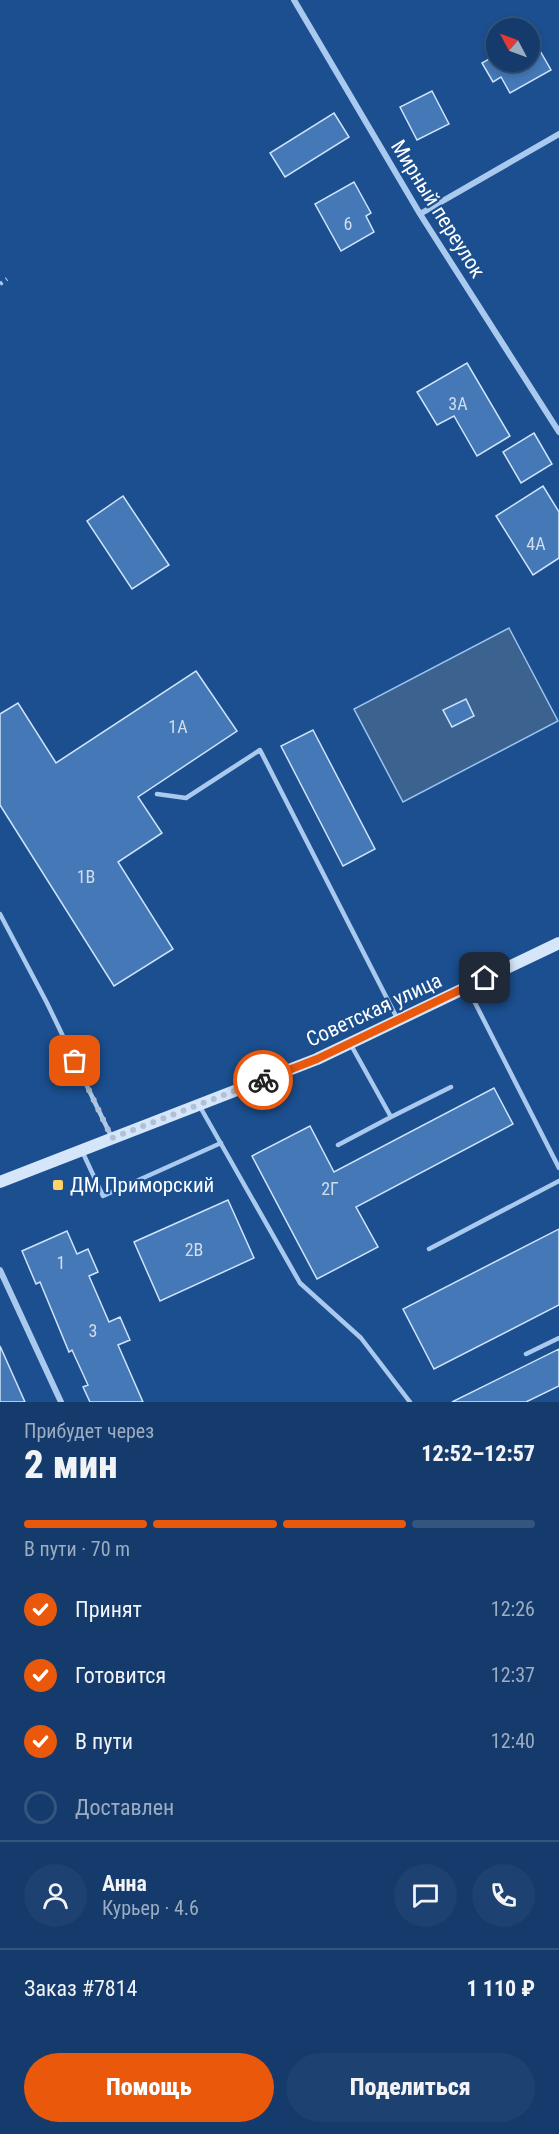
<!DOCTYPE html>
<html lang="ru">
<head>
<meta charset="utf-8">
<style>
	body { margin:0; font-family:"Roboto Condensed",sans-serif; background:#1d4271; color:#f1f3f6; height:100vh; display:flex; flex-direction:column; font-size:22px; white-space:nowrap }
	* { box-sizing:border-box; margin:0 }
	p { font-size:20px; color:#9dadc1 }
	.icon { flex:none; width:33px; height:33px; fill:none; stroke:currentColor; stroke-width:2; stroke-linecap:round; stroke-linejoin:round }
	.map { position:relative; height:1402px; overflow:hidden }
	.details { display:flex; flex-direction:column; background:#143b6b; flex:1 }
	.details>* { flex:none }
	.needle { width:39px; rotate:311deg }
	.fabs { position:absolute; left:486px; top:18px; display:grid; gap:12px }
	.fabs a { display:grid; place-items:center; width:54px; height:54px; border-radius:50%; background:#143b6b; box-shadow:0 3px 9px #0003,0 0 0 2px #33557e; font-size:30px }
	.pin { position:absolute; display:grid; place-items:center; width:51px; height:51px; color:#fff; margin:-26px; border-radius:12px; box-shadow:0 3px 9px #0006 }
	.courier { position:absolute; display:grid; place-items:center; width:60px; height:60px; margin:-30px; border:4px solid #ea580c; border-radius:50%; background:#fff; color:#222; box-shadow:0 2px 8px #0007 }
	.overview em { font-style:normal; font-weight:800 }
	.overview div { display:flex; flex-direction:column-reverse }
	.overview { display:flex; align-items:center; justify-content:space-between; height:102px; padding:0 24px }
	h1 { font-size:39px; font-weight:800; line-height:45px }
	.bar { display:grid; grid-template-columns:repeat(4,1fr); gap:9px 6px; align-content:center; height:72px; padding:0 24px }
	.bar i { height:8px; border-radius:4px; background:#33557e }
	.bar .selected { background:#ea580c }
	.bar p { grid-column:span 4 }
	.line { display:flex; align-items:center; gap:15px; padding:0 24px; border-top:2px solid #33557e }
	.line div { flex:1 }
	.round { display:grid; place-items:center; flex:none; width:63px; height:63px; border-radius:32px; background:#1d4271 }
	ol { padding:0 24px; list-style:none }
	li { display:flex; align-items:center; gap:18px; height:66px }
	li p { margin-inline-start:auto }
	li .icon { padding:6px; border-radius:50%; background:#ea580c; color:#fff; stroke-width:4 }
	li:last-child { color:#9dadc1 }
	li i { width:33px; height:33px; border:3px solid #33557e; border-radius:50% }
	.cta { display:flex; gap:12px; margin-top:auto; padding:12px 24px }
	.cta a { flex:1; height:69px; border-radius:36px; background:#ea580c; color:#fff; font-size:24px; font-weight:800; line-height:69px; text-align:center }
	.cta a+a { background:#1d4271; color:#f1f3f6 }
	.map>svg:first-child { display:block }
</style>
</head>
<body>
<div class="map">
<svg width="559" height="1402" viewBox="0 0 559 1402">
	<rect width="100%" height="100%" fill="#1b4f8f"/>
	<path fill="#3c6290" stroke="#9cc4f0" stroke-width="1.5" d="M509,628L558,721L403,802L354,709Z"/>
	<path fill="#4478b7" stroke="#cfe3fa" stroke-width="1.5" d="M531,35L551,70L510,93L501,77L493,82L482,63L496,55V62H530Z
		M432,91L449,124L417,140L400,107Z
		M334,113L349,137L285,177L270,153Z
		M354,182L371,213L366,216L374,232L341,251L315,204Z
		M467,363L510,436L477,456L454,416L437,425L417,392Z
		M534,433L552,464L521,483L503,452Z
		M543,486L559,512V558L533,575L496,516Z
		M123,496L169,565L132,589L87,521Z
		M196,671L237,731L138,797L162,833L118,862L173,949L114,986L0,805V714L18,703L56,763Z
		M466,699L474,716L452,727L443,710Z
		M313,730L375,849L343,866L281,746Z
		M494,1088L513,1124L356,1207L378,1247L317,1279L252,1156L310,1126L334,1172Z
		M228,1200L254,1258L160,1301L134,1242Z
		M559,1229V1305L434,1369L403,1309Z
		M67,1231L77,1254L88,1249L98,1272L89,1276L109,1322L120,1317L130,1340L118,1345L143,1402H90L83,1387L88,1385L72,1350L69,1352L40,1282L36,1284L22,1251Z
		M0,1346L25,1402H0Z
		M559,1349V1386L526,1402H452Z"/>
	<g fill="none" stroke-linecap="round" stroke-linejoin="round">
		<path stroke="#a9c9ee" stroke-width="4" stroke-dasharray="3 4.5" stroke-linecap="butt" d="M0,284L7,279"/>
		<path stroke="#a9c9ee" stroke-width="4.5" d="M157,794L186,798L260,750L398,1020
			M0,914L47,1003L112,1138
			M468,989L559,1168
			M199,1105L300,1283L361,1338L410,1402
			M391,1117L451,1087
			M338,1145L391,1117L351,1045
			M82,1151L103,1196L221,1143
			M429,1249L559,1181
			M526,1354L559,1338"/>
		<path stroke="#a9c9ee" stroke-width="6" d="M294,0L420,214L559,432
			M420,214L559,134
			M0,1270L61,1402"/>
		<path stroke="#d6e6fa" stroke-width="12" d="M0,1182L317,1059L559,943"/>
	</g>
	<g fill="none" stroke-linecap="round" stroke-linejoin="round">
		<path stroke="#afc1d8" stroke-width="6" stroke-dasharray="0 10.8" d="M75,1061L112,1138L263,1080"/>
		<path stroke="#ea580c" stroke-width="8" d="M263,1080L317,1059L485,978"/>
	</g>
	<rect fill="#ffd166" stroke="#1b4f8f" stroke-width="2" x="52" y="1179" width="12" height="12" rx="3"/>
	<g text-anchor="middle" stroke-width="4.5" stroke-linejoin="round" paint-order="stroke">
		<g font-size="18" fill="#d0dded">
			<text x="348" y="230">6</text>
			<text x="458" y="410">3А</text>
			<text x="536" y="550">4А</text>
			<text x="178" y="733">1А</text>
			<text x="86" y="883">1В</text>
			<text x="330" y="1195">2Г</text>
			<text x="194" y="1256">2В</text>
			<text x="61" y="1269">1</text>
			<text x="93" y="1337">3</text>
		</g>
		<g font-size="21" fill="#fff" stroke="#1b4f8f">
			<text transform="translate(438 209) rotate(58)" y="7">Мирный переулок</text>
			<text transform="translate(374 1010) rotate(-25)" y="7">Советская улица</text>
		</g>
		<g font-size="21" fill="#fff" stroke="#1b4f8f" text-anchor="start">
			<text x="70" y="1192">ДМ Приморский</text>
		</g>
	</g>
</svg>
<div class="fabs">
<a><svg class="needle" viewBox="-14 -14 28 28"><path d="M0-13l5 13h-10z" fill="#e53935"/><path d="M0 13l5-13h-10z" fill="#9dadc1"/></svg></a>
</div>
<div class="pin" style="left:75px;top:1061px;background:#ea580c"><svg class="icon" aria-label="bag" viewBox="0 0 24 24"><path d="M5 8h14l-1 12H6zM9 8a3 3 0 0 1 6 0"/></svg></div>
<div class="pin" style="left:485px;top:978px;background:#1f2937"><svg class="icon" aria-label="home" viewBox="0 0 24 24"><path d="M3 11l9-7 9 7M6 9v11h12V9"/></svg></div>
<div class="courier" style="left:263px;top:1080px"><svg class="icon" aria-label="bike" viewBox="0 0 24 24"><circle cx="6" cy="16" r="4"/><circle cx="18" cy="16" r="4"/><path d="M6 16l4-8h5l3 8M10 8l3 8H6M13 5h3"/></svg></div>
</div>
<section class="details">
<div class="overview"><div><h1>2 мин</h1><p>Прибудет через</p></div><em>12:52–12:57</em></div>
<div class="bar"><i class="selected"></i><i class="selected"></i><i class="selected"></i><i></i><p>В пути · 70 m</p></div>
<ol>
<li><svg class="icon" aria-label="check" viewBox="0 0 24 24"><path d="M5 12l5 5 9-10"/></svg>Принят<p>12:26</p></li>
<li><svg class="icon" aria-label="check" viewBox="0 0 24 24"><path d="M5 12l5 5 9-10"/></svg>Готовится<p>12:37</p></li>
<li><svg class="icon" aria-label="check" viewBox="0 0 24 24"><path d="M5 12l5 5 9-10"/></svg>В пути<p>12:40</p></li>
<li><i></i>Доставлен</li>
</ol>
<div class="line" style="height:108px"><a class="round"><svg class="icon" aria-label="person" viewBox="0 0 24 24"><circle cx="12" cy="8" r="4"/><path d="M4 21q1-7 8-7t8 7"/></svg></a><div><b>Анна</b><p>Курьер · 4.6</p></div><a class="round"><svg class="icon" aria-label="chat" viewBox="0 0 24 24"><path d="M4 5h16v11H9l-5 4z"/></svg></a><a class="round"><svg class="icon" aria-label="phone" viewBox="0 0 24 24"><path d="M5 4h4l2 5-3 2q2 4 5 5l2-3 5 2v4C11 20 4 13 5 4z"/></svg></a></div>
<div class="line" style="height:78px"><div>Заказ #7814</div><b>1 110 ₽</b></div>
<div class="cta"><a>Помощь</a><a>Поделиться</a></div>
</section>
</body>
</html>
